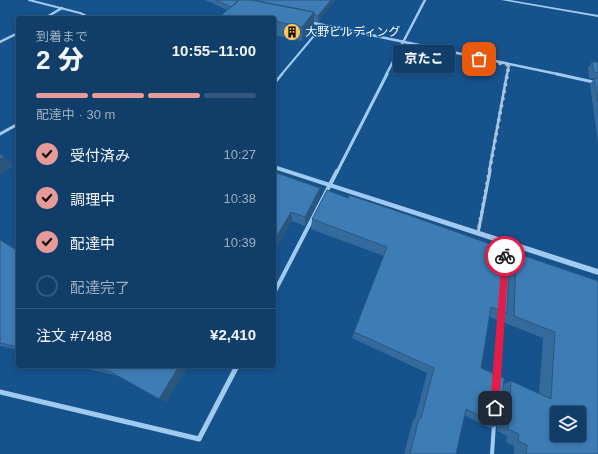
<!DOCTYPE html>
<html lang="ja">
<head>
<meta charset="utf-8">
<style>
	body { margin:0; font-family:Helvetica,"Noto Sans JP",sans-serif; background:#1e4971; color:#f1f3f6; height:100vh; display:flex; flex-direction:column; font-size:15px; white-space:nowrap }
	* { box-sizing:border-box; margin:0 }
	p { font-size:13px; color:#9caec0 }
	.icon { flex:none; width:22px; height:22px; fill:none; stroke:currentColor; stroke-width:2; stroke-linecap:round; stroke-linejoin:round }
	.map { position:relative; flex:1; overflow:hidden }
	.side { position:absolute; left:16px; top:16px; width:260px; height:352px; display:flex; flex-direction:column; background:#103e69; border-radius:4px; box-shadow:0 2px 6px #0003,0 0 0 1px #30577d }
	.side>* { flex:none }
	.buttons { position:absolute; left:550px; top:406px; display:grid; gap:8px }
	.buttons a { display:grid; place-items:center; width:36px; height:36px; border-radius:4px; background:#103e69; box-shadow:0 2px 6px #0003,0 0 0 1px #30577d; font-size:20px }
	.pin { position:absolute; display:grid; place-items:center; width:34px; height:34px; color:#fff; margin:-17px; border-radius:8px; box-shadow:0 2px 6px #0006 }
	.courier { position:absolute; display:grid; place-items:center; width:40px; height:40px; margin:-20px; border:3px solid #e11d48; border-radius:50%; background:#fff; color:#222; box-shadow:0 1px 5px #0007 }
	.bubble { position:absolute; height:28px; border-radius:4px; background:#103e69; box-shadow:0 2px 6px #0003,0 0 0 1px #30577d; font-size:13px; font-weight:800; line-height:28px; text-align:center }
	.overview em { font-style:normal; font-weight:800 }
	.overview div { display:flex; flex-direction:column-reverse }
	.overview { display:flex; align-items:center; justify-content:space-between; height:68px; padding:0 20px }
	h1 { font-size:26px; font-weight:800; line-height:30px }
	.bar { display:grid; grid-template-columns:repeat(4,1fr); gap:6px 4px; align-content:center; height:48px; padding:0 20px }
	.bar i { height:5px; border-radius:3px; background:#30577d }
	.bar .active { background:#e69b98 }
	.bar p { grid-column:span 4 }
	.line { display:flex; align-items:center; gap:10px; padding:0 20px; border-top:1px solid #30577d }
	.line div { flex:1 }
	ol { padding:0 20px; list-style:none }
	li { display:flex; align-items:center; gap:12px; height:44px }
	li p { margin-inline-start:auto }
	li .icon { padding:4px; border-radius:50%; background:#e69b98; color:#111; stroke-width:4 }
	li:last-child { color:#9caec0 }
	li i { width:22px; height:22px; border:2px solid #30577d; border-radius:50% }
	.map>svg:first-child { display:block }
</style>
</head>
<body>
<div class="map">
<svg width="598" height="454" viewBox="0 0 598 454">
	<rect width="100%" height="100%" fill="#16528c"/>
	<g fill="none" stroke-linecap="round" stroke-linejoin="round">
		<path stroke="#a0caef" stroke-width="2" d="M29,0L80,13L91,18
			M281,75L323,25
			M507,75L509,65"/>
		<path stroke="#a0caef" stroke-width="2.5" d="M274,84L282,74
			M489,172L507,74"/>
		<path stroke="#a0caef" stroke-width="3" d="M478,233L490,171"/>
		<path stroke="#a0caef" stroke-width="4" d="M497,378L501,314
			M492,454L494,424"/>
		<path stroke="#a0caef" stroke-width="2.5" d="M45,18L62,8
			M309,22L562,75
			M0,42L18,33
			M386,75L425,0"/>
		<path stroke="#a0caef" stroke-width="3" d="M557,74L598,83
			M0,134L18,124
			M337,172L387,74"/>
		<path stroke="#a0caef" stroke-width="4" d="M274,293L337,171"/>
		<path stroke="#a0caef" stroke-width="5" d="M0,392L199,439L237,366"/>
		<path fill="#a0caef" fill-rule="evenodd" d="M501,0H510L598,15V17Z
			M274,165L598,269V275L274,169Z"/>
	</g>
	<path fill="#356b9c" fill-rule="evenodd" d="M205,0H335L318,22L314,21V26L302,41L274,35V18L227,10Z
		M592,62H598V143L590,84L594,79L589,78L588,68Z
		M274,172L320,188L319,198L305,226L292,221Z
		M312,219L510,260L516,253L598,281V454H514V446L506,442L507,436L497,431V426L490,428L464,415L456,454H404L413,420L415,419L427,373L352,338L384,256L311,229ZM505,315V323L543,338L539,394L511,381L503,384L481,368L489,317L498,320Z
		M0,240L18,251V350L0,346Z
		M76,366H188L166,402L118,376Z"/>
	<path fill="#2b577f" d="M331,0H335L318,22V16Z
		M314,12V26L302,41V27Z
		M4,157L13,166L0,175V159Z
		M320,188L319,198L305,226V217Z
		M291,212L292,221L274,252V241Z
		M179,366H188L166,402L159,399Z"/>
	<path fill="#3e7cb5" stroke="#2b577f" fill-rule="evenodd" d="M216,0H239L236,2V3L231,7Z
		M239,0H251L314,12L302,27L274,21V18H218L237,2H236Z
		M260,0H331L318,16L314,15V12L257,1Z
		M592,62H598V73L594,72Z
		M594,78L598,79V102Z
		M0,154L4,157L0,159Z
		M274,172L320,188L305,217L291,212L274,241Z
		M327,190L348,198L349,195L400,212L510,251L507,313L491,307L481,368L504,378L501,426L466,409L456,454H410L419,418H421L434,368L354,332L387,247L312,219Z
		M0,240L18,251V347L0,343Z
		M516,253L598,281V454H526L527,445L518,441L519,434L508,429L511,381L551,399L555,332L514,316ZM557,413H579V435H557Z
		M86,366H179L159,399L111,372Z"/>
	<path fill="#e11d48" d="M505,253L509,256L499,408L498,412L495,413L492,412L490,408L502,256Z"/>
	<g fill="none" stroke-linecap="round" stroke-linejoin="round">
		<path stroke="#adc2d7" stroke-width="4" stroke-dasharray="0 7.2" d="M479,59L509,65L478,233L506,242L505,256"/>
	</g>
	<defs>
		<symbol id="building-disc" viewBox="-11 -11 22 22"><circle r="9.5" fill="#ffc55e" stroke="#16528c"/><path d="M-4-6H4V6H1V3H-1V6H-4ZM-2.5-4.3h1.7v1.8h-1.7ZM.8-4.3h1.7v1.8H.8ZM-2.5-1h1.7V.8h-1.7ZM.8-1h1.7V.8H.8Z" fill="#111"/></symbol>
	</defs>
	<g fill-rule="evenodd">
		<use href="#building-disc" x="282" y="22" width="20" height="20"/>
	</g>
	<g text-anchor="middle" stroke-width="3" stroke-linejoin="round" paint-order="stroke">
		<g font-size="12" fill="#fff" stroke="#16528c" text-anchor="start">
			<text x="305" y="36">大野ビルディング</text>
		</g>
	</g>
</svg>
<div class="buttons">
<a><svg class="icon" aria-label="layers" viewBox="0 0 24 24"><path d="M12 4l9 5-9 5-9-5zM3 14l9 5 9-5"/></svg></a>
</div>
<div class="pin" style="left:479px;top:59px;background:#ea580c"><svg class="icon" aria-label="bag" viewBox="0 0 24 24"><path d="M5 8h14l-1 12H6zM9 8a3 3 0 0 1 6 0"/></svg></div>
<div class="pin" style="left:495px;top:408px;background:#1f2937"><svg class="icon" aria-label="home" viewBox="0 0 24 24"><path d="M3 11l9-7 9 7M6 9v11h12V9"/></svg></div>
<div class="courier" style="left:505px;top:256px"><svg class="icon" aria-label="bike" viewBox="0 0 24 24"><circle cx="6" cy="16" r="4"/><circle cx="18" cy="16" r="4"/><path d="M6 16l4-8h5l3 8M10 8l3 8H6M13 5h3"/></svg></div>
<div class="bubble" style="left:393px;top:45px;width:62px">京たこ</div>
<section class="side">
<div class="overview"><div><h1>2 分</h1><p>到着まで</p></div><em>10:55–11:00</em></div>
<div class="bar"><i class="active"></i><i class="active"></i><i class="active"></i><i></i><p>配達中 · 30 m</p></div>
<ol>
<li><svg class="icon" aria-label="check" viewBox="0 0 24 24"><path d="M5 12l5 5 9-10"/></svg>受付済み<p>10:27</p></li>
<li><svg class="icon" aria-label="check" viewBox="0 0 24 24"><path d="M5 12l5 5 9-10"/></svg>調理中<p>10:38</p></li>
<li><svg class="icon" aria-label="check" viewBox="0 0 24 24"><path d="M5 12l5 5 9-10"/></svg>配達中<p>10:39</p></li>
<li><i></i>配達完了</li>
</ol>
<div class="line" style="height:52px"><div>注文 #7488</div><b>¥2,410</b></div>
</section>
</div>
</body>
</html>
